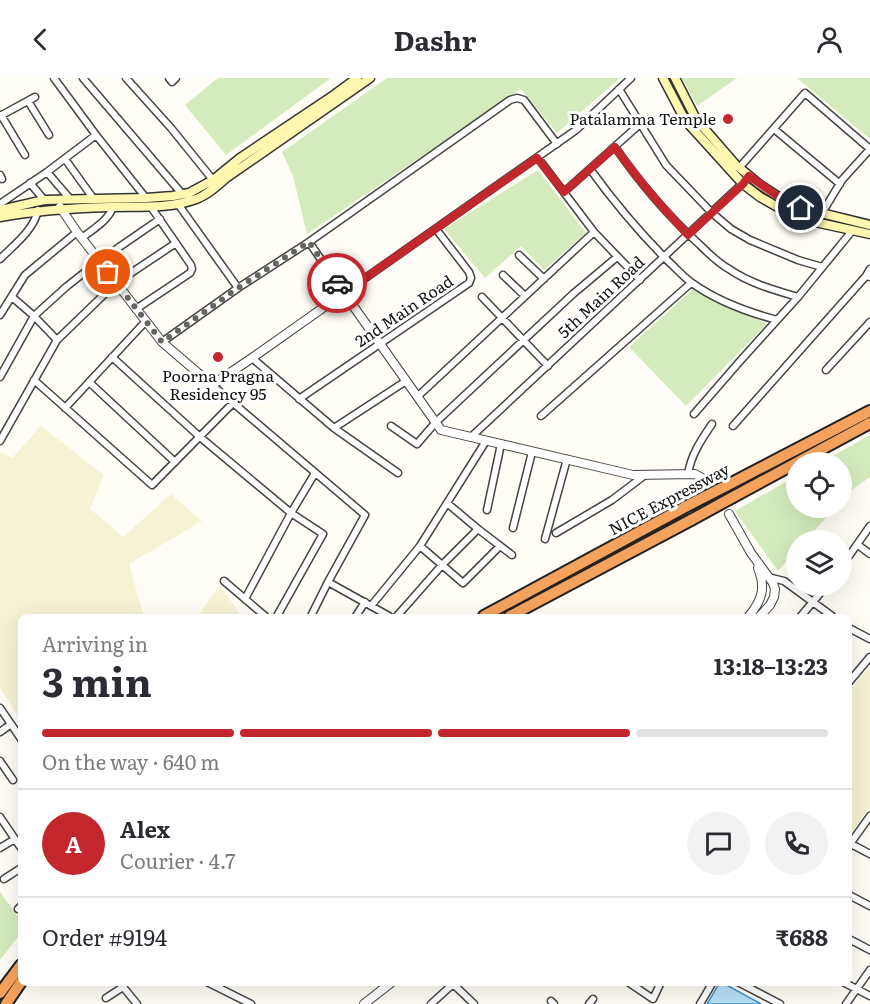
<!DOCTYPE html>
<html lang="en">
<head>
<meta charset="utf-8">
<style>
	body { margin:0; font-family:Literata,serif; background:#f2f2f3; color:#2b2b33; height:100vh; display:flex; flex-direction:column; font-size:22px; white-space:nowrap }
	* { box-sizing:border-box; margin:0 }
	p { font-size:20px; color:#7c7c81 }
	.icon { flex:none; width:33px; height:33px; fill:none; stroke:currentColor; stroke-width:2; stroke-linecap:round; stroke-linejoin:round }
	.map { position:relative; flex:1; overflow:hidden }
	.details { position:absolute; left:18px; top:536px; width:834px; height:372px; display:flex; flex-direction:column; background:#fff; border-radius:9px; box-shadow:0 6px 24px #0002 }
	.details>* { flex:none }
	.buttons { position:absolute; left:786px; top:374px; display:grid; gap:12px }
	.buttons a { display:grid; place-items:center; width:66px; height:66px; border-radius:50%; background:#fff; box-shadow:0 6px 24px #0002; font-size:30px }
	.pin { position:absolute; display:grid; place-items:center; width:51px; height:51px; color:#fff; margin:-26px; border:3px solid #fff; border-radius:50%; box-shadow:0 2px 6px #0007 }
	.courier { position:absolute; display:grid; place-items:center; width:60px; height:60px; margin:-30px; border:4px solid #c4262e; border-radius:50%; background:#fff; color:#222; box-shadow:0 2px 8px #0007 }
	.summary em { font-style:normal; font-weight:700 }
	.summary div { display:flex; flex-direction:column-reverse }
	.summary { display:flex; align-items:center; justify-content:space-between; height:102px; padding:0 24px }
	h1 { font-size:39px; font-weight:700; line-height:45px }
	.bar { display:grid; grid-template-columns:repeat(4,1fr); gap:9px 6px; align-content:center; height:72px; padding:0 24px }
	.bar i { height:8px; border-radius:4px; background:#e1e1e2 }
	.bar .active { background:#c4262e }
	.bar p { grid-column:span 4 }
	.line { display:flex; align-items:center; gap:15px; padding:0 24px; border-top:2px solid #e1e1e2 }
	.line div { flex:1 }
	.round { display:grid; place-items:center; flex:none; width:63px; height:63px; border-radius:32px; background:#f2f2f3 }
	header { display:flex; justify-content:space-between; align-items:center; height:78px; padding:0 24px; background:#fff; font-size:27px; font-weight:700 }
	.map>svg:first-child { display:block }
</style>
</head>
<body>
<header><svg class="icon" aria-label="back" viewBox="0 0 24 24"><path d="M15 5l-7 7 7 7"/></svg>Dashr<svg class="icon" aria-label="person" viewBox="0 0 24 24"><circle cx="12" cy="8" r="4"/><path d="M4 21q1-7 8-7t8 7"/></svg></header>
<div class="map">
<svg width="870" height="926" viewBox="0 0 870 926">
	<rect width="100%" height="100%" fill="#fffdf5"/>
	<path fill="#f6f3d4" d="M41,348L104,397L90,431L123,459L171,416L202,443L129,486L144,538H21V642L0,610V374L12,380Z
		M220,507L241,538H198Z
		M870,588V729L849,758V615Z"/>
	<path fill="#d5ebbd" d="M218,0H331L226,77L185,27Z
		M387,0H620L557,55L521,11L307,156L293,98L282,74Z
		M682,0H737L697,28Z
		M797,0H870V61Z
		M538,92L586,155L544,192L521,168L485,200L444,151Z
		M693,211L767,246L686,328L629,269Z
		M870,357V399L849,414L842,423V384H822Z
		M796,398V429H836L806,462H796V473L778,493L735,433Z
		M0,814L21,843V855L0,882Z"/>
	<path fill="#b9e0f7" stroke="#3f96cf" stroke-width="1.5" d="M720,904L723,905L761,926H707Z"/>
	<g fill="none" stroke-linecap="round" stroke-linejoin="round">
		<defs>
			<path id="minor" d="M54,0L96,57L146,120
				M83,0L183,117
				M126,0L171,50L213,102
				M169,0L172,4L176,0
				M619,11L666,87L711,134L731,151L750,162L798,182L822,189
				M28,23L49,57
				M1,37L25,77
				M0,38L35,19
				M774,51L840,106
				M615,69C640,105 668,138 700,167C709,176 718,185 729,191C749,205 774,212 798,219
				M538,80L594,154L640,202
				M65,81L93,120
				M739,90L805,15L870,71
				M590,91C614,124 640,155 668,183C676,190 683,199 692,205C717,223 747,234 777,242
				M47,94L70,121
				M0,97L2,101
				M30,105L45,123
				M564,114L640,46
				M0,126L47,94L96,57
				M178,126L238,210
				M822,135L842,102L870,71
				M82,160C93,151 108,143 113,129
				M309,164L344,215L576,52L631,0
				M519,177L544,201
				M0,181C14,167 34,152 38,132
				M870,191L866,198L870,199
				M503,197L525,218
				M12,219L34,238L57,262
				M482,219L548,288
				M136,231L190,195L192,191L191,187L151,129
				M0,237L25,197L77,154
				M162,264L238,210L309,164L510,22L517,20L524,22L557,66
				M112,279L200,359L291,435L315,395
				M252,280L334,350L398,395
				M826,292L870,244
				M0,299L34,238L66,209L99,183L160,141
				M34,302L152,407L233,325
				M89,304L175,384
				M212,307L365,437L328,504L389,538
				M417,319L594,154
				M299,321L469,205L471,200L469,194L436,151
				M65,330L146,243
				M694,336L741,282L798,219L852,153
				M541,338L691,205
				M391,348L417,366L436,344L573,216L617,179
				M733,348L866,198
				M334,350L406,303
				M471,359L745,103
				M0,363L57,262L116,205L176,165
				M688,396C691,377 701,362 712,346
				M487,432L501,366
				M513,450L532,374
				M478,451L512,477
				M556,455L612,422L645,397
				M545,461L567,381
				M858,467L870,476
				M420,468L463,505L500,468
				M842,488L870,448
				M768,499L784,503L832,538
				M224,503L265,538
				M245,521L291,435L323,456L277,538
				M371,528L420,468L486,363
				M311,538L328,504
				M356,538L365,524
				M397,538L442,487L478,451L447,425
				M801,538L827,507
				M849,550L870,561
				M849,604L870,579
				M0,630L11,646L0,654
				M11,646L21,661
				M0,683L13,702
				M0,739L21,770
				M849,765L870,776
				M850,766L870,738
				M0,770L15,761
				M4,801L21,790
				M849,817L870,828
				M18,831L21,828
				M849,861L870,872
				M119,904L137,926
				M207,904L251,926
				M451,904L474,926
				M628,904L653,921L661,904
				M738,904L780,926
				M843,904L870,918
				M106,920L123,909
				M551,923L554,926
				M431,926L453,906
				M589,926L593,921
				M700,926L713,904
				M846,926L870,892"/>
			<path id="tertiary" d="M60,129L77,154L162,264L212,307L252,280L344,215L441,352L633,397L695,396L711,405
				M729,436L751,475L773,505L775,511L774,519L770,527L760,538
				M749,538C762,522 766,510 758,490
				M364,926L392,904"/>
			<path id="secondary" d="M663,0L685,42L743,106L760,119L783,132L815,144L870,156
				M675,0L696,41L736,87L759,106L779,119L801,130L870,147
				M0,132L44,122L146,120L173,118L189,115L213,102L240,80L334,17L357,0
				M0,139C38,132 71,130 110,129C138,128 169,131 196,121C207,117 217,108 226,100L370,0"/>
			<path id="motorway" d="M726,408L870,333
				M733,419L870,345
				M484,538L687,428
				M510,538L691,442
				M0,915L21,887
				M6,926L21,904"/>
		</defs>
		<use href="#minor" stroke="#444" stroke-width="9"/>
		<use href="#tertiary" stroke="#444" stroke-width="10"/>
		<use href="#secondary" stroke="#333" stroke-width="11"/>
		<use href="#motorway" stroke="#222" stroke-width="14"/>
		<use href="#minor" stroke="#fff" stroke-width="6"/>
		<use href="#tertiary" stroke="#fff" stroke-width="8"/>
		<use href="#secondary" stroke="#fff6b0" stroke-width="8"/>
		<use href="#motorway" stroke="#f5a25d" stroke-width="10"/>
		<defs>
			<path id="motorway-bridge" d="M687,428L726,408
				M691,442L733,419"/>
		</defs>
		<use href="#motorway-bridge" stroke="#222" stroke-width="14" stroke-linecap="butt"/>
		<use href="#motorway-bridge" stroke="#f5a25d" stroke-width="10"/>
	</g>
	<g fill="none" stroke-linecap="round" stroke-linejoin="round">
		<path stroke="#646461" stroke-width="6" stroke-dasharray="0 10.8" d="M108,194L162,264L238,210L309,164L337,205"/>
		<path stroke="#c4262e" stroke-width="8" d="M337,205L344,215L537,80L564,114L615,69C637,101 662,129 688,157L743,106L749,98L779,119L801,130"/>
	</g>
	<g fill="#c4262e" stroke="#fff" stroke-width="2">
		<circle cx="728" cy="41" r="6"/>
		<circle cx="218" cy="279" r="6"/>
	</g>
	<g text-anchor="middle" stroke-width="6" stroke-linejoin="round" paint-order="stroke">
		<g font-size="16" fill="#111" stroke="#fff" text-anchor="end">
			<text x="716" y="47">Patalamma Temple</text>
			<text x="218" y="304" text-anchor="middle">Poorna Pragna<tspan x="218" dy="18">Residency 95</tspan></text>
		</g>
		<g font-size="16" fill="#111" stroke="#fff">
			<text transform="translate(601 219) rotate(-43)" y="6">5th Main Road</text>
			<text transform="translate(404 233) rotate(-34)" y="6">2nd Main Road</text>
			<text transform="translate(669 421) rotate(-28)" y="6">NICE Expressway</text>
		</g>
	</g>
</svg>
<div class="buttons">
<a><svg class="icon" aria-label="locate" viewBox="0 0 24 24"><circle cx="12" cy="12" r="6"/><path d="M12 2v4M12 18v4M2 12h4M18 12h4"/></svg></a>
<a><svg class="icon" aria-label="layers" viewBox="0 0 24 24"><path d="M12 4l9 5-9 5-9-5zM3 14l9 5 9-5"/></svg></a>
</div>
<div class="pin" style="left:108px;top:194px;background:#ea580c"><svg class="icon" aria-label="bag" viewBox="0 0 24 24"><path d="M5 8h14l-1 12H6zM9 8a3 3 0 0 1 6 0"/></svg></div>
<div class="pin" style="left:801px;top:130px;background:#1f2937"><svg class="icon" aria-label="home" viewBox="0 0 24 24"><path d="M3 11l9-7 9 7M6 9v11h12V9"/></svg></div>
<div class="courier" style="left:337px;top:205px"><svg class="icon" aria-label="car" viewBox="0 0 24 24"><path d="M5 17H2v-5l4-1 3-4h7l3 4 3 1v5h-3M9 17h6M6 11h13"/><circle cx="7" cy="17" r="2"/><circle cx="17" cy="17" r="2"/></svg></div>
<section class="details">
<div class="summary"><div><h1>3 min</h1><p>Arriving in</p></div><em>13:18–13:23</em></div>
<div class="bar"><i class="active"></i><i class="active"></i><i class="active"></i><i></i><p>On the way · 640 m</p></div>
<div class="line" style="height:108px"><b class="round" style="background:#c4262e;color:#fff">A</b><div><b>Alex</b><p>Courier · 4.7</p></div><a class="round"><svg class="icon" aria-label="chat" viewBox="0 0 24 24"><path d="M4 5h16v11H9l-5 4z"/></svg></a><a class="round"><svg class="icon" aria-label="phone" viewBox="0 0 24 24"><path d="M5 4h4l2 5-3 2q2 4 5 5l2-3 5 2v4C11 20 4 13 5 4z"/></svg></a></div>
<div class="line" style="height:78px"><div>Order #9194</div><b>₹688</b></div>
</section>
</div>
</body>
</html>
